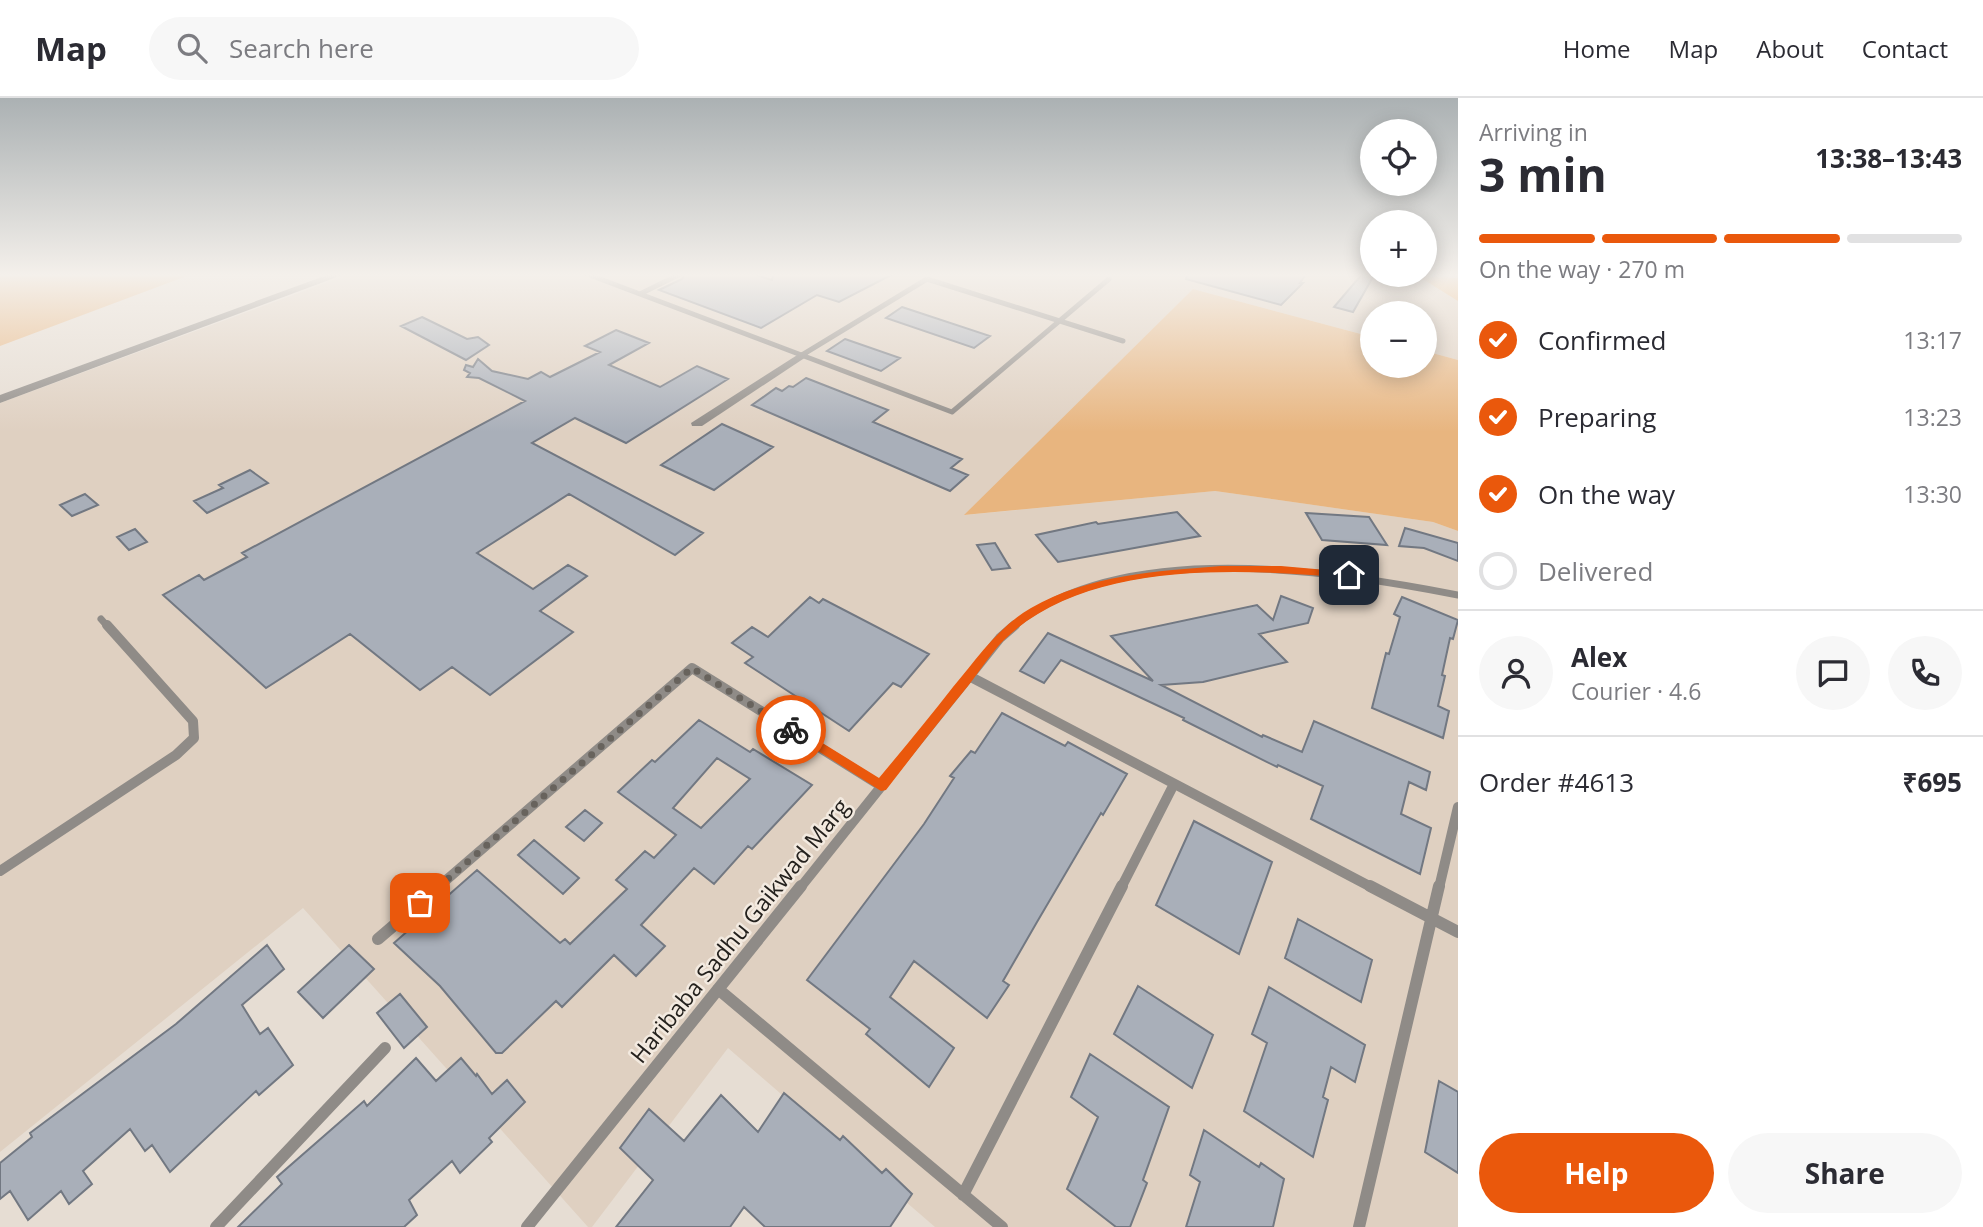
<!DOCTYPE html>
<html lang="en">
<head>
<meta charset="utf-8">
<style>
	body { margin:0; font-family:"Open Sans",sans-serif; background:#f7f7f7; color:#2b2b33; height:100vh; display:flex; flex-direction:column; font-size:26px; white-space:nowrap }
	* { box-sizing:border-box; margin:0 }
	p { font-size:23px; color:#7c7c81 }
	.icon { flex:none; width:38px; height:38px; fill:none; stroke:currentColor; stroke-width:2; stroke-linecap:round; stroke-linejoin:round }
	.map { position:relative; flex:1; overflow:hidden }
	.details { display:flex; flex-direction:column; background:#fff; width:525px }
	.details>* { flex:none }
	.buttons { position:absolute; left:1360px; top:21px; display:grid; gap:14px }
	.buttons a { display:grid; place-items:center; width:77px; height:77px; border-radius:50%; background:#fff; box-shadow:0 4px 18px #0003; font-size:35px }
	.pin { position:absolute; display:grid; place-items:center; width:60px; height:60px; color:#fff; margin:-30px; border-radius:14px; box-shadow:0 4px 10px #0006 }
	.courier { position:absolute; display:grid; place-items:center; width:70px; height:70px; margin:-35px; border:5px solid #ea580c; border-radius:50%; background:#fff; color:#222; box-shadow:0 2px 9px #0007 }
	.head em { font-style:normal; font-weight:700 }
	.head div { display:flex; flex-direction:column-reverse }
	.head { display:flex; align-items:center; justify-content:space-between; height:119px; padding:0 21px }
	h1 { font-size:46px; font-weight:700; line-height:52px }
	.bar { display:grid; grid-template-columns:repeat(4,1fr); gap:10px 7px; align-content:center; height:84px; padding:0 21px }
	.bar i { height:9px; border-radius:5px; background:#e1e1e2 }
	.bar .active { background:#ea580c }
	.bar p { grid-column:span 4 }
	.line { display:flex; align-items:center; gap:18px; padding:0 21px; border-top:2px solid #e1e1e2 }
	.line div { flex:1 }
	.round { display:grid; place-items:center; flex:none; width:74px; height:74px; border-radius:37px; background:#f7f7f7 }
	ol { padding:0 21px; list-style:none }
	li { display:flex; align-items:center; gap:21px; height:77px }
	li p { margin-inline-start:auto }
	li .icon { padding:7px; border-radius:50%; background:#ea580c; color:#fff; stroke-width:4 }
	li:last-child { color:#7c7c81 }
	li i { width:38px; height:38px; border:4px solid #e1e1e2; border-radius:50% }
	.primary-button { display:flex; gap:14px; margin-top:auto; padding:14px 21px }
	.primary-button a { flex:1; height:80px; border-radius:42px; background:#ea580c; color:#fff; font-size:28px; font-weight:700; line-height:80px; text-align:center }
	.primary-button a+a { background:#f7f7f7; color:#2b2b33 }
	header { display:flex; align-items:center; gap:42px; box-sizing:border-box; height:98px; padding:0 35px; background:#fff; border-bottom:2px solid #e1e1e2 }
	header strong { font-size:33px }
	nav { display:flex; gap:38px; margin-inline-start:auto; font-size:24px }
	.search { width:490px; height:63px; background:#f7f7f7; display:flex; align-items:center; gap:18px; box-sizing:border-box; padding:0 24px; border-radius:38px; color:#7c7c81; font-size:26px }
	main { display:flex; flex:1; min-height:0 }
	.map>svg:first-child { display:block }
</style>
</head>
<body>
<header>
<strong>Map</strong>
<div class="search"><svg class="icon" aria-label="search" viewBox="0 0 24 24"><circle cx="10" cy="10" r="6"/><path d="M15 15l6 6"/></svg>Search here</div>
<nav><a>Home</a><a>Map</a><a>About</a><a>Contact</a></nav>
</header>
<main>
<div class="map">
<svg width="1458" height="1129" viewBox="0 0 1458 1129">
	<rect width="100%" height="100%" fill="#e6ddd3"/>
	<path fill="#dfd0c1" d="M350,176H1458V262L1425,253L1424,215H1372V239L1193,191L965,417L1215,393L1433,424L1458,433V1129H935L728,950L592,1129H588L303,810L0,1054V305Z"/>
	<path fill="#e8b57f" d="M0,176H192L0,248Z
		M1193,191L1372,239V268H1424L1425,253L1458,262V433L1433,424L1215,393L964,417Z"/>
	<path fill="#efad64" d="M1418,178L1458,180V203Z"/>
	<path fill="#a9afb9" stroke="#727882" stroke-width="2" fill-rule="evenodd" d="M685,176H753L772,182L773,176H893L839,204L817,197L761,230L659,192L682,181Z
		M1187,176H1306L1300,185H1303L1281,207L1186,181Z
		M1362,176L1374,177L1353,214L1334,209Z
		M902,209L990,238L974,250L886,220Z
		M422,219L467,241L478,239L489,247L466,262L401,228Z
		M616,232L649,245L609,267L660,289L697,268L728,281L626,345L575,320L532,345L703,435L675,457L569,396L477,455L533,491L568,467L587,478L540,513L573,534L490,597L452,569L420,592L350,536L266,590L163,497L199,477L204,482L247,459L242,455L525,303L479,280L467,279L470,275L464,272L466,267L473,269L478,261L492,273L528,281L541,274L550,279L600,254L585,248Z
		M845,241L900,260L881,273L827,253Z
		M806,280L888,312L873,324L962,361L951,370L968,377L950,393L752,307L776,290L782,293L789,288L793,289Z
		M722,326L773,349L714,392L661,367Z
		M250,372L268,385L207,415L194,403L223,390L219,387Z
		M85,396L98,407L72,418L60,407Z
		M1177,414L1200,438L1058,464L1036,437L1096,424L1098,426Z
		M1306,415L1369,419L1387,447L1322,442Z
		M1405,430L1458,445V463L1424,450L1399,448Z
		M135,431L147,444L129,452L117,439Z
		M995,445L1010,470L992,472L977,447Z
		M1281,498L1313,510L1308,525L1259,536L1287,564L1203,584L1161,587L1262,639L1263,637L1302,654L1314,623L1430,674L1426,692L1409,684L1401,716L1431,730L1420,776L1311,721L1323,688L1278,667L1277,669L1183,622L1184,620L1061,562L1044,585L1020,573L1048,535L1153,583L1111,538L1257,507L1273,522Z
		M810,499L819,505L823,501L929,556L901,589L893,585L849,633L745,565L753,559L732,545L752,529L768,539Z
		M1402,499L1458,522L1453,541L1450,540L1442,577L1445,578L1438,608L1449,613L1443,640L1372,610L1386,555L1389,556L1400,519L1394,516Z
		M1002,615L1065,648L1068,644L1127,676L1103,717L1101,715L1037,824L1003,883L1009,887L987,920L914,863L890,899L954,950L929,989L866,936L870,931L807,882L924,726L954,680L950,678L971,653L975,655Z
		M699,622L750,654L753,651L812,687L752,751L748,748L714,786L694,770L641,827L665,848L636,878L614,857L562,909L556,903L502,955H496L440,888L394,845L477,772L560,845L565,841L570,846L627,791L616,782L645,753L654,760L676,737L618,694L652,662L655,664ZM717,660L750,681L701,730L673,710Z
		M585,712L602,725L584,743L566,729Z
		M1194,723L1272,764L1239,856L1156,807Z
		M534,742L579,780L563,796L518,757Z
		M1298,821L1372,862L1361,904L1285,860Z
		M267,847L284,871L242,907L260,936L268,930L293,967L259,997L256,993L170,1074L152,1047L145,1053L130,1031L83,1073L92,1086L69,1106L61,1093L28,1122L10,1093L0,1101V1065L32,1039L30,1035L176,926Z
		M349,847L374,871L323,920L298,894Z
		M1138,888L1213,937L1192,990L1114,936Z
		M1269,889L1365,947L1355,984L1331,969L1323,999L1328,1002L1313,1059L1244,1013L1267,945L1252,936Z
		M400,896L427,929L404,950L377,915Z
		M1090,956L1169,1009L1143,1082L1147,1085L1130,1129H1116L1067,1091L1098,1019L1071,999Z
		M416,960L436,983L461,960L476,978L477,976L492,996L507,982L525,1004L489,1040L492,1044L460,1075L452,1063L409,1102L417,1117L404,1129H238L282,1086L277,1079L364,1003L367,1008Z
		M1439,983L1458,994V1075L1425,1054Z
		M784,995L840,1042L843,1038L882,1075L886,1071L912,1096L890,1129H765L744,1109L730,1129H616L653,1082L620,1050L649,1011L684,1043L721,997L758,1034Z
		M1204,1032L1259,1069L1261,1065L1284,1081L1273,1129H1186L1200,1084L1190,1077Z"/>
	<g fill="none" stroke-linecap="round" stroke-linejoin="round">
		<path stroke="#8f8b87" stroke-width="5" d="M587,176L952,314L1109,181
			M640,196L680,176
			M802,257L927,181L1123,243"/>
		<path stroke="#8f8b87" stroke-width="7" d="M101,521L108,529
			M1013,529C1120,440 1331,472 1458,497"/>
		<path stroke="#8f8b87" stroke-width="10" d="M969,578L1373,790
			M0,773L176,657L194,640L193,623L107,527
			M437,790L692,570L881,688
			M800,790L1000,540L1015,527
			M1121,790L1174,686
			M1439,790L1458,709"/>
		<path stroke="#8f8b87" stroke-width="12" d="M1370,788L1458,834
			M378,841L440,788
			M718,891L1002,1129
			M963,1097L1122,788
			M216,1129L385,950
			M527,1129L801,788
			M1359,1129L1439,788"/>
		<path fill="#8f8b87" fill-rule="evenodd" d="M802,254L808,257L806,259L702,328H692L691,325Z"/>
		<path fill="#8f8b87" fill-rule="evenodd" d="M330,176H345L0,305V297Z"/>
	</g>
	<linearGradient id="sky" x2="0" y2="1"><stop stop-color="#abb1b3"/><stop offset="0.53" stop-color="#f4f0eb"/><stop offset="1" stop-color="#f4f0eb" stop-opacity="0"/></linearGradient>
	<rect width="1458" height="334" fill="url(#sky)"/>
	<path fill="#ea580c" d="M1221,468H1281L1349,474L1354,477L1349,480C1242,471 1087,461 1004,542C991,555 980,573 968,588C940,622 913,657 886,692L881,693L785,632L787,628H795L879,680C904,650 929,620 953,589C977,561 998,529 1031,510C1088,477 1157,473 1221,468Z"/>
	<g fill="none" stroke-linecap="round" stroke-linejoin="round">
		<path stroke="#68635d" stroke-width="7" stroke-dasharray="0 12.6" d="M420,805L692,570L791,632"/>
	</g>
	<g text-anchor="middle" stroke-width="5" stroke-linejoin="round" paint-order="stroke">
		<g font-size="23" fill="#24211d" stroke="#f3eae0">
			<text transform="translate(740 833) rotate(-51)" y="8">Haribaba Sadhu Gaikwad Marg</text>
		</g>
	</g>
</svg>
<div class="buttons">
<a><svg class="icon" aria-label="locate" viewBox="0 0 24 24"><circle cx="12" cy="12" r="6"/><path d="M12 2v4M12 18v4M2 12h4M18 12h4"/></svg></a>
<a>+</a>
<a>−</a>
</div>
<div class="pin" style="left:420px;top:805px;background:#ea580c"><svg class="icon" aria-label="bag" viewBox="0 0 24 24"><path d="M5 8h14l-1 12H6zM9 8a3 3 0 0 1 6 0"/></svg></div>
<div class="pin" style="left:1349px;top:477px;background:#1f2937"><svg class="icon" aria-label="home" viewBox="0 0 24 24"><path d="M3 11l9-7 9 7M6 9v11h12V9"/></svg></div>
<div class="courier" style="left:791px;top:632px"><svg class="icon" aria-label="bike" viewBox="0 0 24 24"><circle cx="6" cy="16" r="4"/><circle cx="18" cy="16" r="4"/><path d="M6 16l4-8h5l3 8M10 8l3 8H6M13 5h3"/></svg></div>
</div>
<section class="details">
<div class="head"><div><h1>3 min</h1><p>Arriving in</p></div><em>13:38–13:43</em></div>
<div class="bar"><i class="active"></i><i class="active"></i><i class="active"></i><i></i><p>On the way · 270 m</p></div>
<ol>
<li><svg class="icon" aria-label="check" viewBox="0 0 24 24"><path d="M5 12l5 5 9-10"/></svg>Confirmed<p>13:17</p></li>
<li><svg class="icon" aria-label="check" viewBox="0 0 24 24"><path d="M5 12l5 5 9-10"/></svg>Preparing<p>13:23</p></li>
<li><svg class="icon" aria-label="check" viewBox="0 0 24 24"><path d="M5 12l5 5 9-10"/></svg>On the way<p>13:30</p></li>
<li><i></i>Delivered</li>
</ol>
<div class="line" style="height:126px"><a class="round"><svg class="icon" aria-label="person" viewBox="0 0 24 24"><circle cx="12" cy="8" r="4"/><path d="M4 21q1-7 8-7t8 7"/></svg></a><div><b>Alex</b><p>Courier · 4.6</p></div><a class="round"><svg class="icon" aria-label="chat" viewBox="0 0 24 24"><path d="M4 5h16v11H9l-5 4z"/></svg></a><a class="round"><svg class="icon" aria-label="phone" viewBox="0 0 24 24"><path d="M5 4h4l2 5-3 2q2 4 5 5l2-3 5 2v4C11 20 4 13 5 4z"/></svg></a></div>
<div class="line" style="height:91px"><div>Order #4613</div><b>₹695</b></div>
<div class="primary-button"><a>Help</a><a>Share</a></div>
</section>
</main>
</body>
</html>
